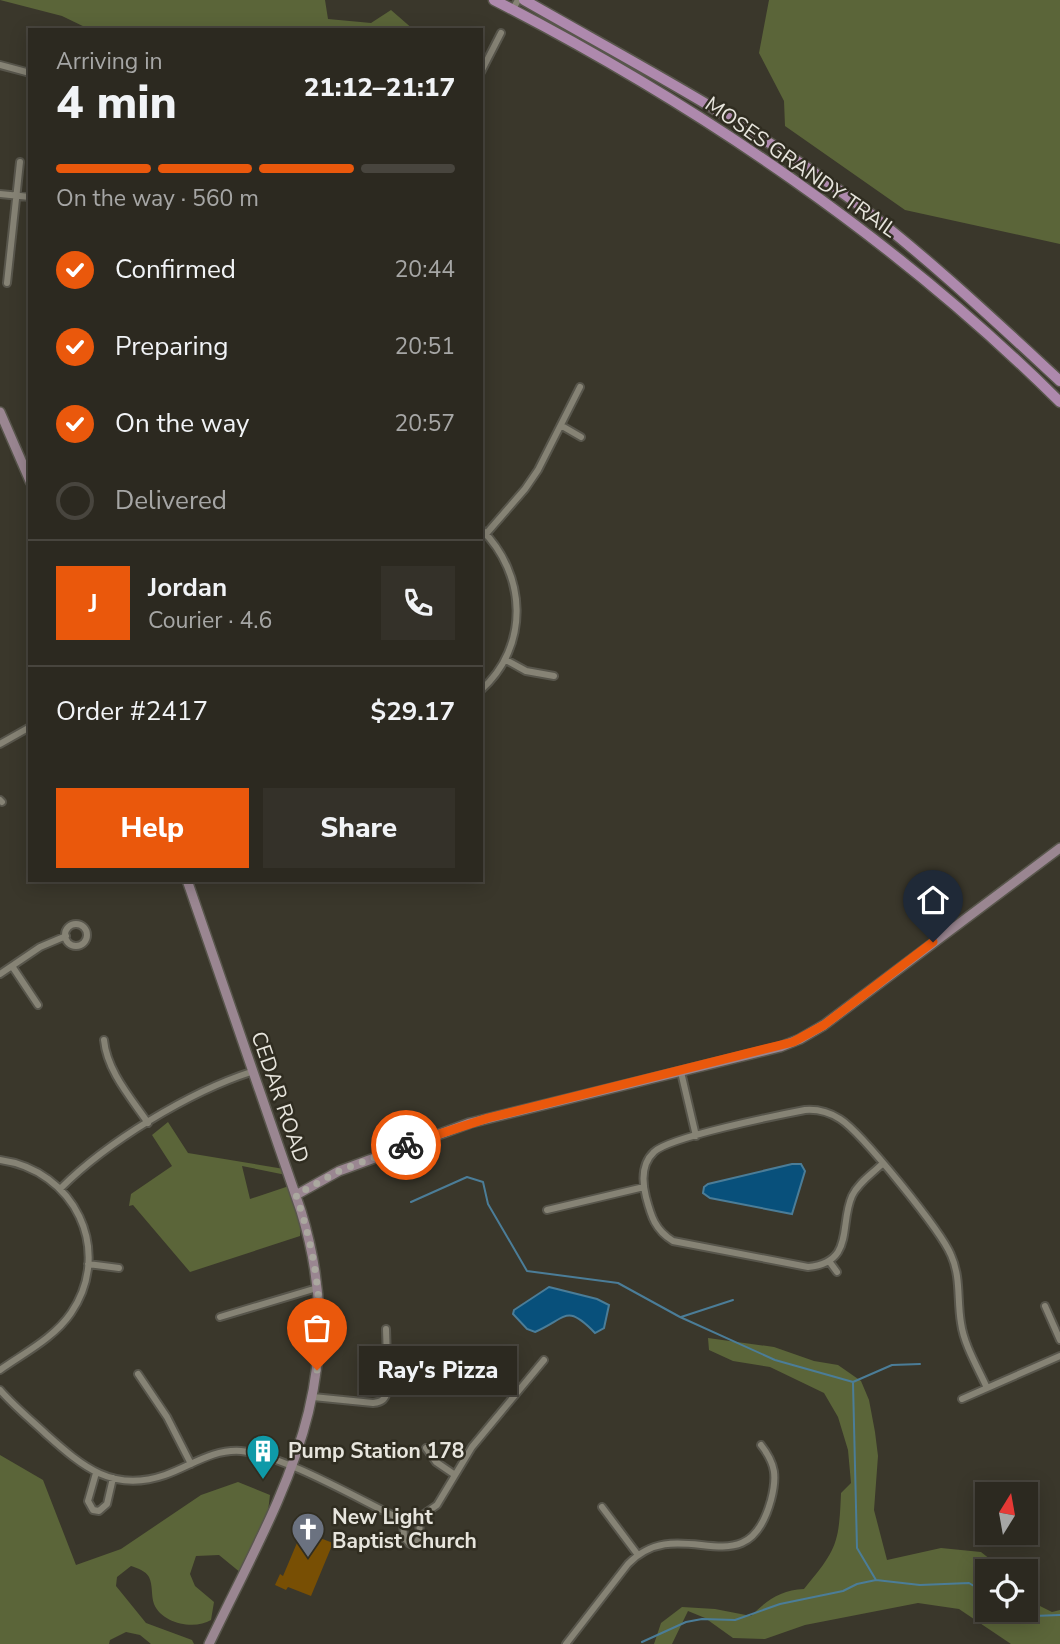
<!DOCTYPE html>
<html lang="en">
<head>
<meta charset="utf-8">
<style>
	body { margin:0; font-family:"Nunito Sans",sans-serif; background:#343129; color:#f1f3f6; height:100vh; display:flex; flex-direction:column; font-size:26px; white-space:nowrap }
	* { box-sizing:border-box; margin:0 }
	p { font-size:23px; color:#a6a6a5 }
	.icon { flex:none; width:38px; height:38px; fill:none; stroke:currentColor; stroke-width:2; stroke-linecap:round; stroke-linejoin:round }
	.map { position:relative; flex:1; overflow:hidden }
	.sheet { position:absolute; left:28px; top:28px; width:455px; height:854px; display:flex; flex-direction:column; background:#2c2920; border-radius:0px; box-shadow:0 4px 18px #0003,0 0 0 2px #48453e }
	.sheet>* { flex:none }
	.needle { width:46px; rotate:11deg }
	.buttons { position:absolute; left:975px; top:1482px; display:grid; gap:14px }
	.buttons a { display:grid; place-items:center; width:63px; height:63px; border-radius:0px; background:#2c2920; box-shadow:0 4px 18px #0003,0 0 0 2px #48453e; font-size:35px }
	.pin { position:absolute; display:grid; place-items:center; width:60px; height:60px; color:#fff; margin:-72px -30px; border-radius:50% 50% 50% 0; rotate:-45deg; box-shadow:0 0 7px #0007 }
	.pin .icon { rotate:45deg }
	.courier { position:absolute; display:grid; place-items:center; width:70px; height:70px; margin:-35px; border:5px solid #ea580c; border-radius:50%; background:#fff; color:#222; box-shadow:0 2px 9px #0007 }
	.bubble { position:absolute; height:49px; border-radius:0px; background:#2c2920; box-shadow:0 4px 18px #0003,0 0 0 2px #48453e; font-size:23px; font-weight:800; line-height:49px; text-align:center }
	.headline em { font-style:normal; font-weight:800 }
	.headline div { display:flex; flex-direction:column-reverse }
	.headline { display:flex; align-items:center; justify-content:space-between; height:119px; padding:0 28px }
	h1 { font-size:46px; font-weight:800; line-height:52px }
	.bar { display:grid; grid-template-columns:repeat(4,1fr); gap:10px 7px; align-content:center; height:84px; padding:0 28px }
	.bar i { height:9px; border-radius:5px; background:#48453e }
	.bar .active { background:#ea580c }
	.bar p { grid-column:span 4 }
	.line { display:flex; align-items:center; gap:18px; padding:0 28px; border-top:2px solid #48453e }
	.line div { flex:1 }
	.round { display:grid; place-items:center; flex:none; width:74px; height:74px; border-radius:0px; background:#343129 }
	ol { padding:0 28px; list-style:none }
	li { display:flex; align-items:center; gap:21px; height:77px }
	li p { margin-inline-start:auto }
	li .icon { padding:7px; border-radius:50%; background:#ea580c; color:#fff; stroke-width:4 }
	li:last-child { color:#a6a6a5 }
	li i { width:38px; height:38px; border:4px solid #48453e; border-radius:50% }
	.primary-button { display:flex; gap:14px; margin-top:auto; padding:14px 28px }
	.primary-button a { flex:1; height:80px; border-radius:0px; background:#ea580c; color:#fff; font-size:28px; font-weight:800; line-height:80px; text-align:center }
	.primary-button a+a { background:#343129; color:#f1f3f6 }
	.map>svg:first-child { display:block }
</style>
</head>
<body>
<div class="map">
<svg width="1060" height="1644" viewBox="0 0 1060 1644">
	<rect width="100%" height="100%" fill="#3a372b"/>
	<path fill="#5b6539" d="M0,0H325L328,19L371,23L391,10L414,30H91L62,16Z
		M769,0H1060V244L905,210L785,126L784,101L759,53Z
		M168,1122L188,1153L284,1169L286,1175L242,1166L250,1199L289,1186L301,1226L300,1236L190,1272L133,1205L129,1206L131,1194L172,1166L152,1135Z
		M708,1338L774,1347L814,1361L838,1365L861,1381L869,1400L875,1432L878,1456L874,1510L887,1560L941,1548L981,1552L1005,1571L987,1572V1610H1026V1579L1035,1581L1040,1606L1052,1612L1060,1610V1644H1011L959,1609L918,1603L805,1625L765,1639L733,1638L705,1618L688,1611L672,1644H654L661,1623L682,1607L715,1609L751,1616C767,1600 781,1590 804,1589C837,1549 839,1544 841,1493L851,1483L848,1450L838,1417L824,1393L770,1367L733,1361L709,1350Z
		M0,1455L43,1480L76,1565L121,1549L201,1495L238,1482L270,1495L266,1528L241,1573L219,1555L196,1556L190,1574L195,1586L214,1602L211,1620C195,1630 162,1624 154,1604C151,1596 153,1585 149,1577C146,1571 137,1568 131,1566L117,1577L116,1586L146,1623L192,1640L194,1644H151L140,1635L126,1632L110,1640L109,1644H0Z"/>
	<path fill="#08507b" stroke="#4b7d98" stroke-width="2" d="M792,1164H801L805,1171L792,1214L710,1198L703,1193L704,1187L708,1184Z
		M549,1287L597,1299L609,1305L604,1328L595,1333C566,1303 567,1318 535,1332L527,1329L513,1314L514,1310Z"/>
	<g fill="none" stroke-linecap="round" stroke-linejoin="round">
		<path stroke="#4b7d98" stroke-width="2" d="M411,1202L467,1177L483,1182L488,1204L527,1271L618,1283L680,1317L775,1360L853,1382L892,1365L920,1364
			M681,1317L733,1300
			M853,1383L857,1548L876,1580L920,1585L969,1583L987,1594
			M1004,1610L1018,1621L1033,1616L1060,1615
			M642,1642L686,1622L702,1619L735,1620L780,1604L843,1591L857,1584L876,1580"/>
	</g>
	<path fill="#784f04" d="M302,1531L333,1543L311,1596L288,1587L286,1590L275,1585L280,1574L283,1576Z"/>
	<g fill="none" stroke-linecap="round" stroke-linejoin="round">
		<defs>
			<path id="street" d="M513,9L518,0
				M0,65L30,73
				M481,72L501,33
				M0,194L30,197
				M7,283L20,162
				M562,426L581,437
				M481,529C527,574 530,646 481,690
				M486,534L525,489L538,470L580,387
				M506,660L526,671L554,676
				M0,744L30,727
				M0,800L2,802
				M65 935a11 11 0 1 1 22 0a11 11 0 1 1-22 0Z
				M12,966L38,1005
				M0,974L40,947L66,936
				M104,1040C107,1071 131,1098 148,1123
				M681,1072L696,1136
				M0,1160C74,1170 114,1250 71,1313C54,1338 24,1353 0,1370
				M882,1164C872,1174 858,1183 852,1196C839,1225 855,1262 808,1267L673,1241C655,1230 651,1216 646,1197C642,1181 641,1164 654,1152C669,1137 779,1115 805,1110C818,1109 829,1112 840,1119C862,1133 941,1231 951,1255C961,1277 957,1300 961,1323C964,1345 978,1368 987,1388
				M61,1188C107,1142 189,1092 251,1072
				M547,1210L644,1187
				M829,1261L837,1272
				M88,1264L119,1268
				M1045,1306L1060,1340
				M220,1317L317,1288
				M138,1374L167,1417L191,1464
				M0,1390C14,1406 31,1420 46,1434C83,1467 113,1493 165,1475C191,1466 212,1449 241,1451C283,1455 358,1499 398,1518L421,1516L437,1505L472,1447L544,1360
				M313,1397L373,1403C383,1402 385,1399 388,1390L386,1329
				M962,1399L1060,1356
				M426,1448L436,1462L455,1475
				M96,1473L88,1501L93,1510L99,1511L107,1504L113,1478
				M602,1507L638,1555
				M403,1519L404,1538L410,1544H415L420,1537L419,1517
				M566,1644L628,1564C681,1509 746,1592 771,1500C777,1477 776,1464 761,1445"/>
			<path id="secondary" d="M0,412L30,481
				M187,880L301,1211C354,1384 281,1494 209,1644
				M296,1195L339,1171L470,1123L780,1047L800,1039L824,1025L1060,848"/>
			<path id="primary" d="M494,0C699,105 897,240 1060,402
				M524,0C634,63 749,123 851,199C925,255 993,319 1060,381"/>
		</defs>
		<use href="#street" stroke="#58564c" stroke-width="10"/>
		<use href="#secondary" stroke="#58564c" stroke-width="12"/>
		<use href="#primary" stroke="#58564c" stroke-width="13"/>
		<use href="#street" stroke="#868375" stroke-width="6"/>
		<use href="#secondary" stroke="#9a8691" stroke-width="9"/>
		<use href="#primary" stroke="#ae89ad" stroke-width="10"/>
	</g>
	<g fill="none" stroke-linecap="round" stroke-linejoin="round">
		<path stroke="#aaa89f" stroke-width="7" stroke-dasharray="0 12.6" d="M317,1370C325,1311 315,1250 296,1195L339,1171L406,1145"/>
		<path stroke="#ea580c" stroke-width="9" d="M406,1145L488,1118L793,1042L824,1025L933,942"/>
	</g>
	<defs>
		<symbol id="building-pin" viewBox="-11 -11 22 30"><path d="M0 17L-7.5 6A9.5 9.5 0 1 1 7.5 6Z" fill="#0f9aa8" stroke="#302d21"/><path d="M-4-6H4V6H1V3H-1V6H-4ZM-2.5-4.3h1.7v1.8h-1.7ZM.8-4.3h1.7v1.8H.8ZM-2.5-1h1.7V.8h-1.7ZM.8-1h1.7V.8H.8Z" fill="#fff"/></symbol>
		<symbol id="church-pin" viewBox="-11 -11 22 30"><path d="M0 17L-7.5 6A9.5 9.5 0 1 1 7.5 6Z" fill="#6b7280" stroke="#302d21"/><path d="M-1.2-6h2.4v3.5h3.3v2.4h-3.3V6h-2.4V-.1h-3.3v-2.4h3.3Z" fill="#fff"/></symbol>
	</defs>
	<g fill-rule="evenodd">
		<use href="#building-pin" x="244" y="1432" width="38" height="52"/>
		<use href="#church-pin" x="289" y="1510" width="38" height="52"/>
	</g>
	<g text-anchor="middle" stroke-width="5" stroke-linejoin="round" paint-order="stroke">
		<g font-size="21" fill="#e7e5dd" stroke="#302d21">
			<text transform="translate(801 167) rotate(35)" y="7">MOSES GRANDY TRAIL</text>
			<text transform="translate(280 1097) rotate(71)" y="7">CEDAR ROAD</text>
		</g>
		<g font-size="21" font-weight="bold" fill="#e7e5dd" stroke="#302d21" text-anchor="start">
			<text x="288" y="1458">Pump Station 178</text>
			<text x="332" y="1524">New Light<tspan x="332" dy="24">Baptist Church</tspan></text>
		</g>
	</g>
</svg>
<div class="buttons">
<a><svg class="needle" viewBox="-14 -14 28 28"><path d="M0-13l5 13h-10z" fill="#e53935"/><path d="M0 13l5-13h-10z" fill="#a6a6a5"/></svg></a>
<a><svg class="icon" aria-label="locate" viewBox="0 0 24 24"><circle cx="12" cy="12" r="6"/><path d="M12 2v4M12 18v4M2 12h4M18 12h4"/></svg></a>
</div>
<div class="pin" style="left:317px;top:1370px;background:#ea580c"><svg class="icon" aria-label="bag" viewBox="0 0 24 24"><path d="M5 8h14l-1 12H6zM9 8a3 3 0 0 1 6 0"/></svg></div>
<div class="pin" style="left:933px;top:942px;background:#1f2937"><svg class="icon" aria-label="home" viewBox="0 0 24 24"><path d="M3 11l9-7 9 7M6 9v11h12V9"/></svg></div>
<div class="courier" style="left:406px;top:1145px"><svg class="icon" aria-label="bike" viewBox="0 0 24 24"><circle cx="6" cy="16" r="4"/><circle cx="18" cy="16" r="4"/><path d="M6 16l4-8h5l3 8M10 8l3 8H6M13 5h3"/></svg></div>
<div class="bubble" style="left:359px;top:1346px;width:158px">Ray's Pizza</div>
<section class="sheet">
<div class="headline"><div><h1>4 min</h1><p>Arriving in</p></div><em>21:12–21:17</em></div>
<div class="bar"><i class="active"></i><i class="active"></i><i class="active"></i><i></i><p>On the way · 560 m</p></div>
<ol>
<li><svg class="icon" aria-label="check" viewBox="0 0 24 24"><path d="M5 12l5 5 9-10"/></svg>Confirmed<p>20:44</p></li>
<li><svg class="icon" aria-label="check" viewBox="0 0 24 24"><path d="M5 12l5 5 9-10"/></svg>Preparing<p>20:51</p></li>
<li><svg class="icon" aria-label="check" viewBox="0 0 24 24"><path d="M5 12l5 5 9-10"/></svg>On the way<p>20:57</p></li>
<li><i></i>Delivered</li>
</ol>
<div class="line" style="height:126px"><b class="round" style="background:#ea580c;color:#fff">J</b><div><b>Jordan</b><p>Courier · 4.6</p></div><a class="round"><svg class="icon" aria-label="phone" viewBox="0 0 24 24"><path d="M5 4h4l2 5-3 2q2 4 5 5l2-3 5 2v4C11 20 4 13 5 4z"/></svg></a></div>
<div class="line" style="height:91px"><div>Order #2417</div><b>$29.17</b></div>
<div class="primary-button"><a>Help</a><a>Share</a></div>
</section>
</div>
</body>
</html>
